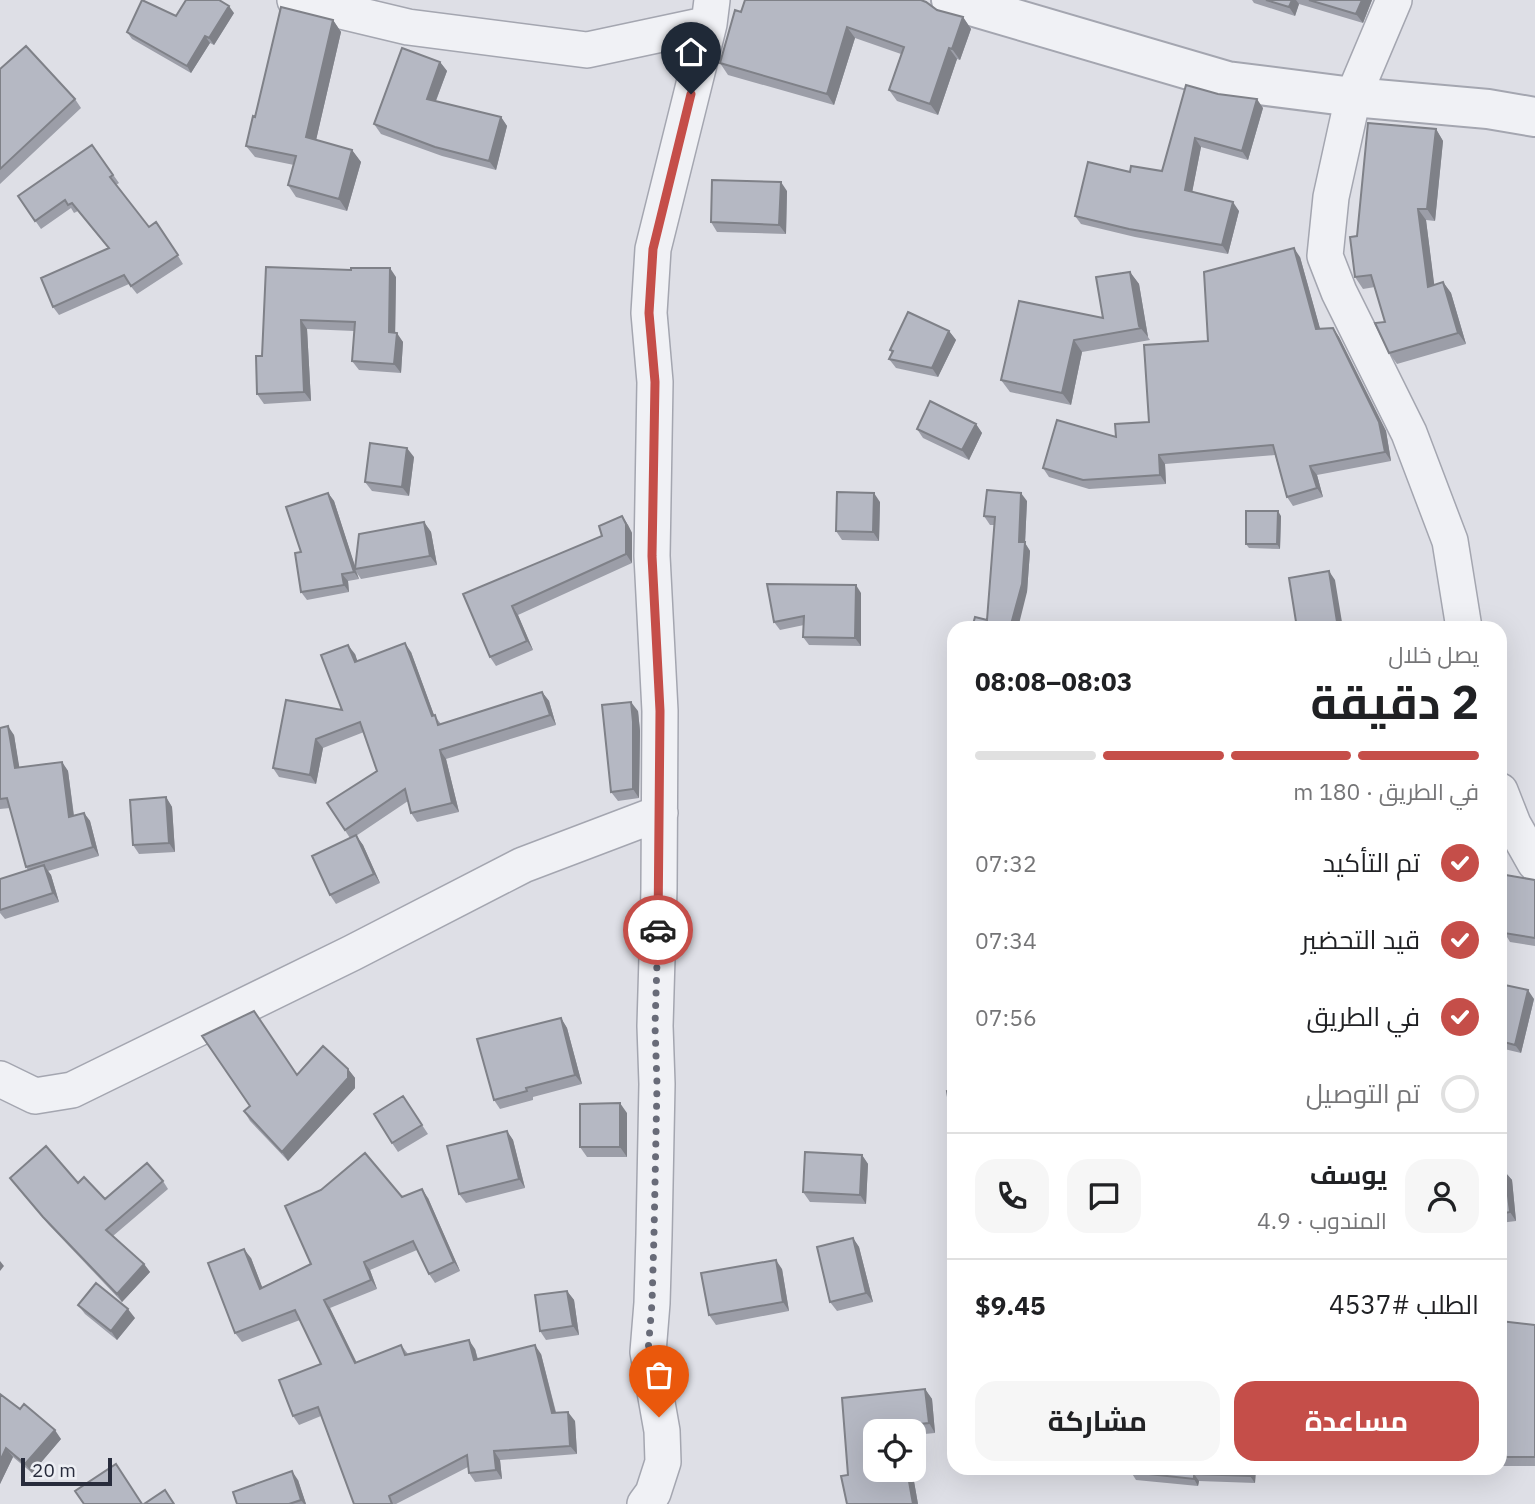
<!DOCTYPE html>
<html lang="ar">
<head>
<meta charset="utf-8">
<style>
	body { margin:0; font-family:"IBM Plex Sans",Cairo,sans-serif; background:#f6f6f6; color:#202124; direction:rtl; height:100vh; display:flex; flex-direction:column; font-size:26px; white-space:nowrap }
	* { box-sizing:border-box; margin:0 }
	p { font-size:23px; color:#757577 }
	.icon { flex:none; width:38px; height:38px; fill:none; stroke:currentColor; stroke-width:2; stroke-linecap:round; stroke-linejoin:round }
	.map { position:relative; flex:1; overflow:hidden; direction:ltr }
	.side { position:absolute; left:947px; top:621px; width:560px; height:854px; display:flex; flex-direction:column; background:#fff; border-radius:21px; box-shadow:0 7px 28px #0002; direction:rtl }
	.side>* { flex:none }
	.fabs { position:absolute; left:863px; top:1419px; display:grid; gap:14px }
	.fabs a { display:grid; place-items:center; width:63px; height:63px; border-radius:14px; background:#fff; box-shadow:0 7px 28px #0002; font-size:35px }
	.scale { position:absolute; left:21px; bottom:18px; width:91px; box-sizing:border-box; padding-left:7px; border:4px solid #282c3c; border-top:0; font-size:19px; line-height:24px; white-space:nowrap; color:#282c3c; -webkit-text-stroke:5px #edeff4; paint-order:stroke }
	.pin { position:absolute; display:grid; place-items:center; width:60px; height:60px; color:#fff; margin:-72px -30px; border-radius:50% 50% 50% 0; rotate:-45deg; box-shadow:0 0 7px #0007 }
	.pin .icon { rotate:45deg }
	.courier { position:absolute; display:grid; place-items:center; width:70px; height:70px; margin:-35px; border:5px solid #c54e49; border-radius:50%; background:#fff; color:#222; box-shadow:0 2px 9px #0007 }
	.overview em { font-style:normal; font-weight:700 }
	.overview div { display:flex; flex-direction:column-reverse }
	.overview { display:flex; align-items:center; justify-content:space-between; height:119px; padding:0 28px }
	h1 { font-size:46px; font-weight:700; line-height:52px }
	.bar { display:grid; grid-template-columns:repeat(4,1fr); gap:10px 7px; align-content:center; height:84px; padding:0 28px }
	.bar i { height:9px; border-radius:5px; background:#e0e0e0 }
	.bar .on { background:#c54e49 }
	.bar p { grid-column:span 4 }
	.line { display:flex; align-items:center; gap:18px; padding:0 28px; border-top:2px solid #e0e0e0 }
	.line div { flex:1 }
	.round { display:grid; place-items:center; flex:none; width:74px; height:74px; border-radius:21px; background:#f6f6f6 }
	ol { padding:0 28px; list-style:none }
	li { display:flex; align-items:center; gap:21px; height:77px }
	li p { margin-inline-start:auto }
	li .icon { padding:7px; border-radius:50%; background:#c54e49; color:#fff; stroke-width:4 }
	li:last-child { color:#757577 }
	li i { width:38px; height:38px; border:4px solid #e0e0e0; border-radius:50% }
	.button { display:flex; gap:14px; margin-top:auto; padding:14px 28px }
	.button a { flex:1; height:80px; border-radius:21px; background:#c54e49; color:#fff; font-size:28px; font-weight:700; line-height:80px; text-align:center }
	.button a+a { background:#f6f6f6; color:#202124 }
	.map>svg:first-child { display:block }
</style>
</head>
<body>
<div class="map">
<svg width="1535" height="1504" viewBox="0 0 1535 1504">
	<rect width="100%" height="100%" fill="#dedfe6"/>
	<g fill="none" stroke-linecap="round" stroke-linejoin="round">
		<defs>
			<path id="minor" d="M295,0L408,27L587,50L709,24
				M1394,0L1353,97L1331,197L1325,256L1339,292L1409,433L1450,541L1464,628
				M1500,791L1513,824L1535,863
				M0,1079L35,1096L72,1090L352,953L523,865L660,813
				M645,1504L653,1493L663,1462L662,1431L648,1352L652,1303L654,1235L657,1084L655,1026L659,889L660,711L652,556L655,382L649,313L653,249L709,24L712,0"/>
			<path id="tertiary" d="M951,0L1227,81L1353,97L1488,109L1535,117"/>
		</defs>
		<use href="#minor" stroke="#a4a6b0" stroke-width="38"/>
		<use href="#tertiary" stroke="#a4a6b0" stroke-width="42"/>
		<use href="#minor" stroke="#f0f1f5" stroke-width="35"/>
		<use href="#tertiary" stroke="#f0f1f5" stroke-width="38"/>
	</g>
	<path fill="#9c9ea8" d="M1252,0H1372L1363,23L1299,4L1295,16L1254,3Z
		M937,10L963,17L971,29L960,60L957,59L938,115L897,101L889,90L901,54L855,38L834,105L728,75L720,63L741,12Z
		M234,13L214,45L210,43L191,73L132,39L127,32L176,16Z
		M333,20L341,32L316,140L352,150L361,162L347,211L296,197L288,185L294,165L255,157L246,146L255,117Z
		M440,62L447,71L436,101L501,117L507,126L496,170L442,156L381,134L374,124Z
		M0,69L75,99L81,108L0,184Z
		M1186,85L1263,108L1248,160L1201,147L1192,192L1239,211L1228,254L1135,237L1081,224L1075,216L1162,171Z
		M1436,129L1443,141L1435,221L1426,220L1434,285L1443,282L1451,293L1466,344L1397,364L1389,353L1385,322L1375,287L1363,289L1355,277L1357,236Z
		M92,145L119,183L116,185L149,227L162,230L183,264L137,294L129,284L59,315L53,307L109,249L78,211L74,213L71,208L41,229L18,196Z
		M787,191L786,234L717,232L711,222Z
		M1300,257L1320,329L1333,328L1339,337L1386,431L1391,461L1317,475L1323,497L1293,506L1287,497L1275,455L1165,464L1166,484L1089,489L1049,477L1043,468L1149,422L1208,341Z
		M266,267L396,277L395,333L403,342L401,373L359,370L352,361L354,331L307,329L311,401L264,404L257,394L262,356Z
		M1130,272L1139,284L1148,337L1150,340L1082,352L1071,405L1010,392L1001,380L1103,318Z
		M949,331L956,340L938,377L896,368L889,359L892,353L890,350Z
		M976,424L982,433L969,460L923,438L917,429Z
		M414,457L409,496L372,491L365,482Z
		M328,493L334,501L355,567L424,522L431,532L437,565L361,579L357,573L359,579L348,581L349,592L307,600L301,592V552Z
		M1027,501L1025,543L1030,551L1027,592L987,620L994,525H990L984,516Z
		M880,502L879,541L842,540L836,531Z
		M622,516L628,525L632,533V563L518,615L533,650L496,666L490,657L463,594L602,536Z
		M1281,516L1280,549L1249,548L1246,544Z
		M861,593V646L809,645L803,637L804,625L780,630L774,622Z
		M411,652L434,715L441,724L542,692L549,701L556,725L446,759L459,812L417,822L411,813L408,801L356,836L363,845L380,883L336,904L330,895L350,838L327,803L377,771L364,732L323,748L316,784L279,777L273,768L342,710L355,654L357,661Z
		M638,711L640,731L639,798L618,801L611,792Z
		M0,728L14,735L19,768L62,762L68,771L74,815L84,813L90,821L99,856L48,871L51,875L59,902L5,919L0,913V879L28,870L26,867L10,808L0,809Z
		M166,797L172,807L175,852L139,854L133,845Z
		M1500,841L1504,848L1502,874L1535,880V946L1510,942L1504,932L1500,931Z
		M1500,984L1534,999L1521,1053L1500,1048V1049Z
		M561,1018L567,1028L582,1084L533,1097V1100L500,1109L494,1100Z
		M348,1069L355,1078V1088L288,1161L250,1121L244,1111L297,1074Z
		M403,1096L428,1134L398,1152L392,1143Z
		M627,1113V1157H587L580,1147Z
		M507,1131L513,1140L525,1188L466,1203L459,1194Z
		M862,1155L868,1164L866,1204L810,1202L803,1192Z
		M1500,1172H1505L1512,1180L1516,1221L1500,1223Z
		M10,1178L78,1183L105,1199L163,1181L168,1189L113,1236L144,1264L150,1272L122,1302L49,1225Z
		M402,1197L428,1198L460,1271L435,1283L429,1274L417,1250L370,1270L377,1289L330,1308L357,1363L401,1345L408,1354L475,1349L478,1359L541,1354L556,1412L575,1421L577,1454L500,1460L502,1479L475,1482L469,1473L468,1467L396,1504H354L321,1416L299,1425L293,1416L321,1364L300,1320L242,1342L235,1333L251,1258L262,1287L311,1264Z
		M853,1238L859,1247L873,1302L837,1311L830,1302Z
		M782,1269L789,1311L716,1325L709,1315Z
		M567,1291L574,1300L579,1335L546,1340L540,1331Z
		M78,1305L135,1318L117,1340L85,1314Z
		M1500,1321L1535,1325V1466H1500Z
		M925,1389L932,1399L935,1433L914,1435V1432H875V1470H912L918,1504H847L841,1476L848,1475L842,1398Z
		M0,1394L61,1439L32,1473L13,1457L0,1484Z
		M1131,1468H1256L1255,1483L1199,1481L1198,1486L1136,1480L1131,1472Z
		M298,1480L306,1504H237Z"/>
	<path fill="#7f8188" d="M1292,0H1296L1299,4L1295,16L1289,7Z
		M1362,0H1372L1363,23L1356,14Z
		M229,6L234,13L214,45L209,38Z
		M963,17L971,29L960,60L952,49Z
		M333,20L341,32L314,149L306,137Z
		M847,27L855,38L834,105L827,94Z
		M205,36L210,43L191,73L187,66Z
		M949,48L957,59L938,115L930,104Z
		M440,62L447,71L433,108L427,99Z
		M1257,99L1263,108L1248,160L1242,151Z
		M501,117L507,126L496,170L489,161Z
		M1436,129L1443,141L1435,221L1427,209Z
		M1195,138L1201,147L1191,198L1185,190Z
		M352,150L361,162L347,211L339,199Z
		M781,182L787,191L786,234L779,225Z
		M1233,202L1239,211L1228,254L1222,245Z
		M1418,209L1426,220L1436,298L1428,287Z
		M1294,248L1300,257L1323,339L1316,329Z
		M390,268L396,277L395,342L389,332Z
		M1130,272L1139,284L1148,337L1139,326Z
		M1443,282L1451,293L1466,344L1458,333Z
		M301,320L307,329L311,401L304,392Z
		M1333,328L1339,337L1386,431L1391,461L1385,452Z
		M949,331L956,340L938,377L932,368Z
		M397,333L403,342L401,373L394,364Z
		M1074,340L1082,352L1071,405L1062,393Z
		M976,424L982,433L969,460L962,450Z
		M407,448L414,457L409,496L402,487Z
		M1159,455L1165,464L1166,484L1160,475Z
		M1310,466L1317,475L1323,497L1317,488Z
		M328,493L334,501L356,569H355L359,579L354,572Z
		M874,493L880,502L879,541L873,532Z
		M1021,493L1027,501L1025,543L1030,551L1027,592L1018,628H1010L1019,542Z
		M1278,511L1281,516L1280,549L1277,544Z
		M622,516L628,525L632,533V563L626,554Z
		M424,522L431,532L437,565L430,556Z
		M1329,571L1335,580L1343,628H1338Z
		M342,574L348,581L349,592L344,585Z
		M856,585L861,593V646L855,638Z
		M512,606L518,615L533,650L527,641Z
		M405,643L411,652L438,726L432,716Z
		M348,645L355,654L361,671L355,662Z
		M542,692L549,701L556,725L550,715Z
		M631,702L638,711L640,731L639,798L633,789Z
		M8,726L14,735L21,777L15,768Z
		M316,739L323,748L316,784L310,775Z
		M440,750L446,759L459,812L452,803Z
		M62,762L68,771L75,826L69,817Z
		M166,797L172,807L175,852L169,843Z
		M84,813L90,821L99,856L93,847Z
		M356,835L363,845L380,883L374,874Z
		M1500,841L1504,848L1501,882L1500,880Z
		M44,865L51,875L59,902L53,893Z
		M1528,990L1534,999L1521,1053L1515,1045Z
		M561,1018L567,1028L582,1084L575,1075Z
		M348,1069L355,1078V1088L288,1161L282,1152Z
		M620,1103L627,1113V1157L620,1147Z
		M507,1131L513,1140L525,1188L519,1179Z
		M862,1155L868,1164L866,1204L860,1195Z
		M1505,1172L1512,1180L1516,1221L1510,1212Z
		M422,1189L428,1198L460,1271L454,1262Z
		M853,1238L859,1247L873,1302L866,1293Z
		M244,1249L251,1258L266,1297L260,1289Z
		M776,1260L782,1269L789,1311L783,1302Z
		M0,1261L4,1266L0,1271Z
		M364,1262L370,1270L377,1289L371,1280Z
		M144,1264L150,1272L122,1302L117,1294Z
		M567,1291L574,1300L579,1335L573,1326Z
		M324,1300L330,1308L361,1372L355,1363Z
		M128,1309L135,1318L117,1340L111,1331Z
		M469,1340L475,1349L480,1369L474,1360Z
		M535,1345L541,1354L558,1422L552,1413Z
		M925,1389L932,1399L935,1433L929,1423Z
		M568,1412L575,1421L577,1454L570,1446Z
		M55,1430L61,1439L32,1473L25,1464Z
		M6,1448L13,1457L0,1484V1461Z
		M494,1451L500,1460L502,1479L496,1470Z
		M1251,1468H1256L1255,1483L1250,1476Z
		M907,1470H912L918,1504H913Z
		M292,1471L298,1480L306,1504H304L301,1500Z
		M1194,1474L1199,1481L1198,1486L1194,1479Z"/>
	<path fill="#b5b8c3" stroke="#7f8188" stroke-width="2" d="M142,0L176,16L186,0H219L229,6L209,38L205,36L187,66L127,32Z
		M745,0H921L926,2L937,10L963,17L952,49L949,48L930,104L889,90L904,47L847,27L827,94L720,63L735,10L741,12Z
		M1266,0H1292L1289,7Z
		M1309,0H1362L1356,14Z
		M281,7L333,20L306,137L352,150L339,199L288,185L296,156L246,146L253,116L255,117Z
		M26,46L75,99L0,169V69Z
		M402,48L440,62L427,99L501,117L489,161L435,147L374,124Z
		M1186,85L1218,94L1257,99L1242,151L1195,138L1185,190L1233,202L1222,245L1129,229L1075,216L1088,162L1130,172L1131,166L1162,171Z
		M1368,123L1436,129L1427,209H1418L1428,287L1443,282L1458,333L1389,353L1375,323L1385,322L1371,275L1355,277L1350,237L1357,236Z
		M92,145L113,175L110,177L149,227L156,222L178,255L131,286L124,275L53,307L41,278L109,248L72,203L68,205L65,200L35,221L18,196Z
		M712,180L781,182L779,225L711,222Z
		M1294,248L1316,329L1333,328L1379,422L1385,452L1310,466L1317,488L1287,497L1273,445L1159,455L1160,475L1083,480L1043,468L1057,420L1116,437L1115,424L1149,422L1144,345L1208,341L1204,272Z
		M266,267L351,270V268H390L389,332L397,333L394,364L352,361L355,322L301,320L304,392L257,394L256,356H262Z
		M1130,272L1139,326L1142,328L1074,340L1062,393L1001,380L1019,301L1103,318L1096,277Z
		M908,312L949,331L932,368L889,359L893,351L890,350Z
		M930,401L976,424L962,450L917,429Z
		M370,443L407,448L402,487L365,482Z
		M987,490L1021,493L1019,542H1025L1022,584L1010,628H972L975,617L987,620L995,517L984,516Z
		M837,492L874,493L873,532L836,531Z
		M328,493L354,572L342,574L344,585L301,592L295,553L301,552L286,507Z
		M1246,511H1278L1277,544H1246Z
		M622,516L626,524V554L512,606L527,641L490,657L463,594L602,536L599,526Z
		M424,522L430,556L355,569L359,534Z
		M1329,571L1338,628H1297L1289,578Z
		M767,584L856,585L855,638L803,637L804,616L774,622Z
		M405,643L432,716L435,715L438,725L542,692L550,715L440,750L452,803L411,813L405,789L345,830L327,803L377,771L360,722L316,739L310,775L273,768L286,700L342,710L321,655L348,645L355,662Z
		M631,702L633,722V789L611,792L602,705Z
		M8,726L15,768L62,762L69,817L84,813L93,847L26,867L7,798L0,799V728Z
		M166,797L169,843L133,845L130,800Z
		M356,835L374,874L330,895L312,856Z
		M44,865L53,893L0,910V879Z
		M1500,874L1535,880V938L1504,933L1505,924L1500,923Z
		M1500,984L1528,990L1515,1045L1500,1041Z
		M254,1011L297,1075L323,1046L348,1069V1078L282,1152L244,1111L250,1106L202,1036Z
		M561,1018L575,1075L526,1088L527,1091L494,1100L477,1039Z
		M954,1090V1132L947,1091Z
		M403,1096L422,1125L392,1143L374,1114Z
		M620,1103V1147H580V1104Z
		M507,1131L519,1179L459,1194L447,1146Z
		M46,1146L78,1183L84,1177L105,1199L147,1163L163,1181L106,1230L144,1264L117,1294L43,1217L10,1178Z
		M805,1152L862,1155L860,1195L803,1192Z
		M365,1153L402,1197L422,1189L454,1262L429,1274L413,1241L364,1262L371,1280L324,1300L355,1363L401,1345L405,1355L469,1340L474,1360L535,1345L552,1413L568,1412L570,1446L494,1451L496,1470L469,1473L467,1455L389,1496L392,1504H354L318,1407L293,1416L279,1380L321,1364L295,1310L235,1333L208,1263L244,1249L260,1289L311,1264L285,1206L321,1190Z
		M1500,1172H1505L1510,1212L1500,1214Z
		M853,1238L866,1293L830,1302L817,1247Z
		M776,1260L783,1302L709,1315L701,1273Z
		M96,1283L128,1309L111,1331L78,1305Z
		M567,1291L573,1326L540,1331L535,1295Z
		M1500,1321L1535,1325V1457H1500Z
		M925,1389L929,1423L899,1426L900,1432H875V1470H907L913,1504H847L841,1476L848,1475L842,1398Z
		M0,1394L20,1409L24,1404L55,1430L25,1464L6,1448L0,1461Z
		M116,1464L142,1504H84L75,1491Z
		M1131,1468H1251L1250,1476L1194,1474V1479L1131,1472Z
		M292,1471L301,1500L289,1504H237L233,1492Z
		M165,1490L174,1504H144Z"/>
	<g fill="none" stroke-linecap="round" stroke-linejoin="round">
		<path stroke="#686b78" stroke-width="7" stroke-dasharray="0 12.6" d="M658,930L655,1026L657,1084L654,1234L652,1303L648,1352L659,1417"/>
		<path stroke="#c54e49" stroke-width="9" d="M658,930L660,711L652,556L655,382L649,313L653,249L691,94"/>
	</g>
</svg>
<div class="fabs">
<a><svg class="icon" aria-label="locate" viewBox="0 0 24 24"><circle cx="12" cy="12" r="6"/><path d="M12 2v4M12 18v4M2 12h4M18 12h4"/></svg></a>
</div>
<div class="scale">20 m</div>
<div class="pin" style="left:659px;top:1417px;background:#ea580c"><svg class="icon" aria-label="bag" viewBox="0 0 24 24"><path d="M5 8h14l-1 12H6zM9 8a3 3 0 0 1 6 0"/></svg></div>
<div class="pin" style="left:691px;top:94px;background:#1f2937"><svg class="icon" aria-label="home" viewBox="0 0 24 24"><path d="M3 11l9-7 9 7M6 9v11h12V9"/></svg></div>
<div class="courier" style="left:658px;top:930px"><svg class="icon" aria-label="car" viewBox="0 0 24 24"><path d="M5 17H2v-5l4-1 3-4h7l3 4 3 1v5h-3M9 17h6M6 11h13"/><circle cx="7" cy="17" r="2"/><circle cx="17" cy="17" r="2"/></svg></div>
<section class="side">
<div class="overview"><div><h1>2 دقيقة</h1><p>يصل خلال</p></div><em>08:03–08:08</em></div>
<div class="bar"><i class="on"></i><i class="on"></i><i class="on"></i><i></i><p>في الطريق · 180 m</p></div>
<ol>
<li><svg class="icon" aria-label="check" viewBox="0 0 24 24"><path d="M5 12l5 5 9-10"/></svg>تم التأكيد<p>07:32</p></li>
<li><svg class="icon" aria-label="check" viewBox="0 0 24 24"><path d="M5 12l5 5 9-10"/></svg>قيد التحضير<p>07:34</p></li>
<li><svg class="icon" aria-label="check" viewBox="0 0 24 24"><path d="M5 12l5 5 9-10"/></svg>في الطريق<p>07:56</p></li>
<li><i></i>تم التوصيل</li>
</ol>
<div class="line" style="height:126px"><a class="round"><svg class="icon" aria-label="person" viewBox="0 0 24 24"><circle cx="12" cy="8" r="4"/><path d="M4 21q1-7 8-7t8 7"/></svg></a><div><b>يوسف</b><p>المندوب · 4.9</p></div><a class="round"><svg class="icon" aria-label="chat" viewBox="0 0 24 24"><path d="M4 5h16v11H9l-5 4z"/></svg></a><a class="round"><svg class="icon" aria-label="phone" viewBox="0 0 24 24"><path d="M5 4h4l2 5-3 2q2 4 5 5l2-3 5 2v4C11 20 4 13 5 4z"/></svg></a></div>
<div class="line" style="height:91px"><div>الطلب #4537</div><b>$9.45</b></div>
<div class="button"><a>مساعدة</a><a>مشاركة</a></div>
</section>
</div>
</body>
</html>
